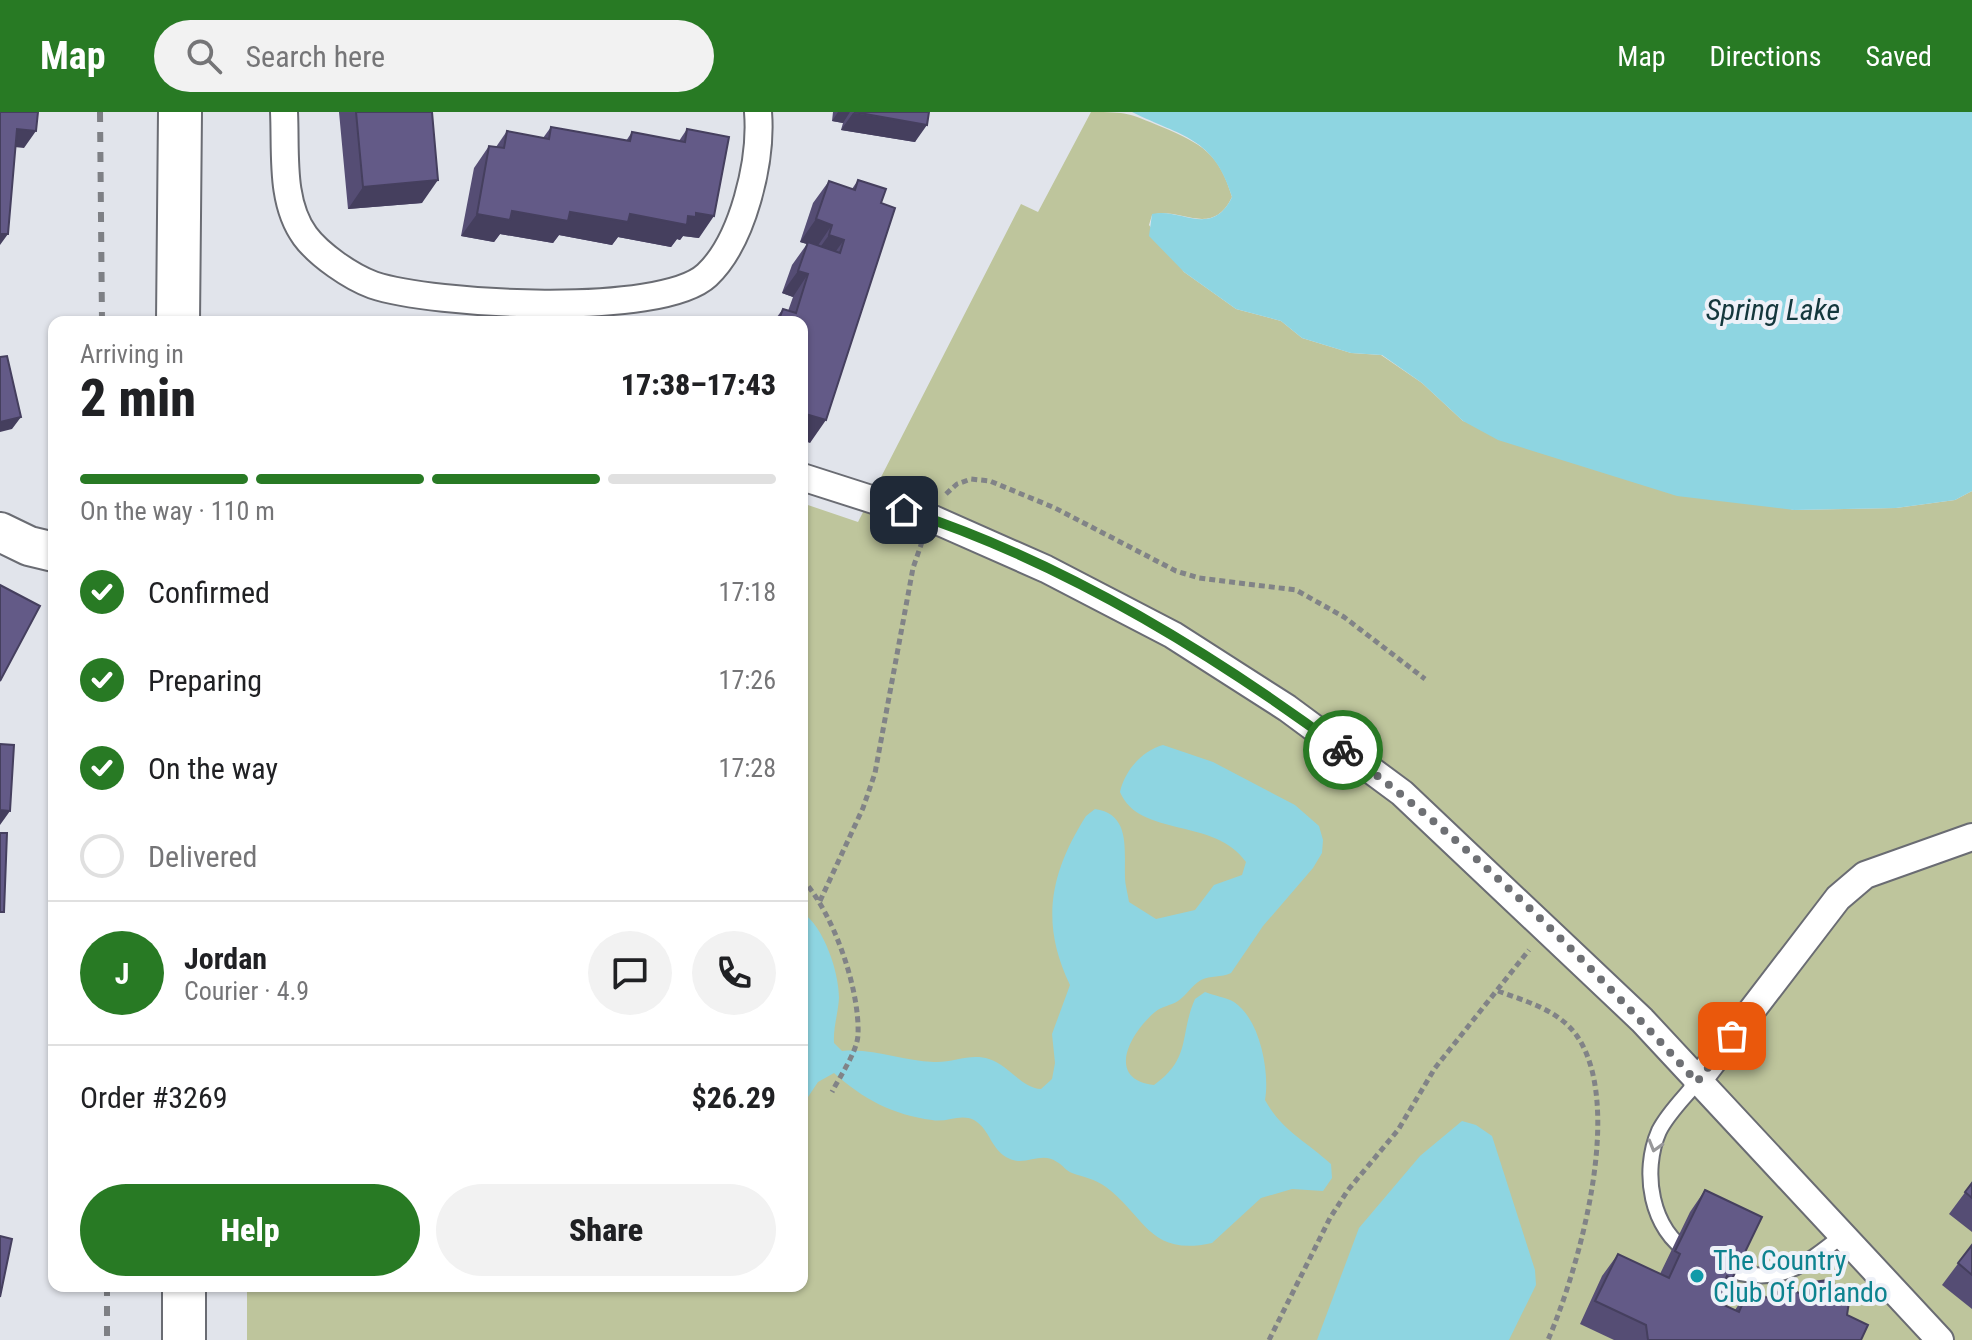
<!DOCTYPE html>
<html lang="en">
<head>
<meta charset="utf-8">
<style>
	body { margin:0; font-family:"Roboto Condensed",sans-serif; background:#f2f2f2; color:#202124; height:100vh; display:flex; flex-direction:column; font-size:30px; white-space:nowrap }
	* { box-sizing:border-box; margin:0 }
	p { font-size:26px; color:#757577 }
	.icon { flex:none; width:44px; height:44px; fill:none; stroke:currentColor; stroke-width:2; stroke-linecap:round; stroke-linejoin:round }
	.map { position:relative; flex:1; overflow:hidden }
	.side { position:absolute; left:48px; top:204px; width:760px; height:976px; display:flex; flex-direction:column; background:#fff; border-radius:16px; box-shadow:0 2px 6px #0004 }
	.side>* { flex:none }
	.pin { position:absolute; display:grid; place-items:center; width:68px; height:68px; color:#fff; margin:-34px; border-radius:16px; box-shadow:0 4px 12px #0006 }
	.courier { position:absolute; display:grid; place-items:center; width:80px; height:80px; margin:-40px; border:6px solid #287a24; border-radius:50%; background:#fff; color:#222; box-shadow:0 2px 10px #0007 }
	.head em { font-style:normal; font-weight:800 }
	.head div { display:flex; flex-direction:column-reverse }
	.head { display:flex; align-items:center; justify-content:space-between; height:136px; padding:0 32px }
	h1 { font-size:52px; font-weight:800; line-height:60px }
	.bar { display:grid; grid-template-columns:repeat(4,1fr); gap:12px 8px; align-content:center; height:96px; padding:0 32px }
	.bar i { height:10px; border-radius:6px; background:#e0e0e0 }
	.bar .on { background:#287a24 }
	.bar p { grid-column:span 4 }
	.line { display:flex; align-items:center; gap:20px; padding:0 32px; border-top:2px solid #e0e0e0 }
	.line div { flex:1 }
	.round { display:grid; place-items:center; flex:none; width:84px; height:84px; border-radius:42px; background:#f2f2f2 }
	ol { padding:0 32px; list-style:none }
	li { display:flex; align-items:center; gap:24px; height:88px }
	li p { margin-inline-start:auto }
	li .icon { padding:8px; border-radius:50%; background:#287a24; color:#fff; stroke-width:4 }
	li:last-child { color:#757577 }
	li i { width:44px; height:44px; border:4px solid #e0e0e0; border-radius:50% }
	.action { display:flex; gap:16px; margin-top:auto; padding:16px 32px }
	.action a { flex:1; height:92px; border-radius:48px; background:#287a24; color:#fff; font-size:32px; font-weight:800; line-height:92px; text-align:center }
	.action a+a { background:#f2f2f2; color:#202124 }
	header { display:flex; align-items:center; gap:48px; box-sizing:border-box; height:112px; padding:0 40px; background:#287a24; color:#fff }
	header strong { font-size:38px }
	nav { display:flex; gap:44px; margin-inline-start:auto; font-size:28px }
	.search { width:560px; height:72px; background:#f2f2f2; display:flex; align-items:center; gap:20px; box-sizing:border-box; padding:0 28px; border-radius:44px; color:#757577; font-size:30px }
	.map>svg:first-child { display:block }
</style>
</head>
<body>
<header>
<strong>Map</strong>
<div class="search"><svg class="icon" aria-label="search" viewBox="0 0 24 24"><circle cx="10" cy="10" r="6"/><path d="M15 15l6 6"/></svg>Search here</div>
<nav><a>Map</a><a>Directions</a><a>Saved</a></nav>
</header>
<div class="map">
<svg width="1972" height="1228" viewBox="0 0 1972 1228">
	<rect width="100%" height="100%" fill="#e1e4eb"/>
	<path fill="#bec59c" d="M1091,0C1128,0 1128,1 1162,15C1202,32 1219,41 1232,85C1212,127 1180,94 1152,103L1149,113L1184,160L1236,197L1281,209L1302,226L1351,241L1381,243L1422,271L1463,309L1794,398L1896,396L1955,388L1972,379V1228H247V1174H802V391L858,410L1021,92L1038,100Z"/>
	<path fill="#8ed5e1" d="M1132,0H1972V379L1955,388L1896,396L1794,398L1677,384L1498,328L1463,309L1422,271L1382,243L1351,241L1302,226L1281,209L1236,197L1184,160L1149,124L1152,102C1180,95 1212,127 1232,85C1214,25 1182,25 1132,0Z
		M1163,633L1213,650L1295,693L1319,714L1323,728L1322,741L1313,756L1263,814L1231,861C1221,866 1211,863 1201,868C1192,873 1186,884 1178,889C1170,894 1162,894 1155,900C1130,921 1105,967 1154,973C1192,946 1179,923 1195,887L1205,880C1214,884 1226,885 1234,890C1260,907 1270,960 1265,988C1282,1019 1306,1029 1331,1052L1332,1066L1323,1079L1292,1077L1261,1086L1212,1131C1149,1145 1145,1104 1106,1075C1095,1067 1083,1065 1072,1061C1066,1059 1063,1053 1057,1050C1042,1039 1026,1054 1010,1047C990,1038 991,1018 974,1008C960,1001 947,1011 932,1008C893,1003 863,987 834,961L818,970L802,994V800C824,815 839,860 839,886C838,902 833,916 834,931L842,939C875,936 902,949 934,950C953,951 970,941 989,947C1009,953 1021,976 1041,977L1052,967L1055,951L1052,922L1070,873C1040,811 1050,761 1086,704L1095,697C1131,702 1124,738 1125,765C1125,773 1128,782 1129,790L1156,807L1195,798L1214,773L1242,763L1246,750C1215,705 1139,726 1120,680C1125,658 1142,639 1163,633Z
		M1462,1009L1476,1013L1492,1024L1535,1158L1536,1173L1509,1228H1317L1359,1116L1420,1044Z"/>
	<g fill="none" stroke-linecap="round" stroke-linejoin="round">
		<defs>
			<path id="lane" d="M1690,1141C1651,1118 1641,1060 1659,1019C1668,1001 1684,986 1697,970
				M1720,1155C1775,1176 1802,1156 1844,1122"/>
			<path id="street" d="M284,0C286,40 280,90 305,124C319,143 351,165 373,173C432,193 661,206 707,163C743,129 762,49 758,0
				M802,365L933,407L1046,457L1173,523L1287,596L1402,681L1642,908L1940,1228
				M1697,970L1838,786L1865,763L1972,725"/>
			<path id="secondary" d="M0,420L29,434L54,440"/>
			<path id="primary" d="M178,210L180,0
				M184,1174V1228"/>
		</defs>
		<use href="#lane" stroke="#6a6c73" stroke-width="18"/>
		<use href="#street" stroke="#6a6c73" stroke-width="30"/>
		<use href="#secondary" stroke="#6a6c73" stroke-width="42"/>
		<use href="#primary" stroke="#6a6c73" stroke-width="46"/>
		<path stroke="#818387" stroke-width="5" stroke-dasharray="6 4" stroke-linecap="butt" d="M946,382L957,372L971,367L990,369L1055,396L1176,459L1199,466L1296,478L1344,505L1425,567
			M802,767C833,800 860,877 858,923C857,940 840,964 832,980
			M820,789L863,696L875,661L913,456L922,430
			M1498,879C1525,889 1559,898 1577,924C1625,994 1579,1156 1548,1228
			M1269,1228L1330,1106L1348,1078L1398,1018L1435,956L1529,838"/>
		<use href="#lane" stroke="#fff" stroke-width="14"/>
		<use href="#street" stroke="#fff" stroke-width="26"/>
		<use href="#secondary" stroke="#fff" stroke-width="38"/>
		<use href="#primary" stroke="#fff" stroke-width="42"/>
		<path stroke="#7e8085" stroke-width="6" stroke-dasharray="10 10" stroke-linecap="butt" d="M100,0L102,210
			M107,1174V1228"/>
	</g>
	<path fill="#554d74" d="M339,0H432L422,91L348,97Z
		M833,0H929L915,30L841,18L843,11L832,9Z
		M551,15L626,29L632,20L679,29L687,17L699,126L683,124L680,128L677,127L671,135L618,125L612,133L559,123L553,131L500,122L494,130L461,124L474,56L489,34L496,35L507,19L543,26Z
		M858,68L881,91L810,331L802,210H773L783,197L788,199L793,185L782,181L792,153L807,132L800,130L813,91L829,69L852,77Z
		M1972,1071V1120L1949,1102Z
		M1705,1078L1732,1167L1717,1189L1735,1198L1749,1177L1771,1188L1782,1173L1847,1203L1861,1228H1614L1580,1212L1602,1164L1618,1142L1660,1162L1690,1100Z
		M1972,1133V1197L1942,1173Z"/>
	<path fill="#453f5e" d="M838,0H850L843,11L832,9Z
		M853,1L927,13L915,30L841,18Z
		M17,17L36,19L24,36L5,34Z
		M438,68L422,91L348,97L363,75Z
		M512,99L688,104L696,101L714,104L699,126L683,124L680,128L677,127L671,135L618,125L612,133L559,123L553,131L500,122L494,130L461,124L477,102Z
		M816,107L832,113L817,135L800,130Z
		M0,122H8L0,133Z
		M829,123L844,128L828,150L813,145Z
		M798,159L808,162L793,185L782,181Z
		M802,301L826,308L810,331L802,328Z
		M21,305L12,317L0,320V310Z
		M0,698L10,699L0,713Z"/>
	<path fill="#635a87" stroke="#453f5e" stroke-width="2" d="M0,0H38L36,19L17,17L8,122H0Z
		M356,0H432L438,68L363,75Z
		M854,0H929L927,13Z
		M551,15L630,29L632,20L685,30L687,17L729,25L714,104L696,101V105L688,104L687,113L630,102L628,110L570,100L568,109L512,99L510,108L477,102L489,34L504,36L507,19L549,27Z
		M858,68L886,77L881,91L895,96L826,308L802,301V210H778L783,197L796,201L808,162L798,159L808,130L840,141L844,128L829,123L832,113L816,107L829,69L855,78Z
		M7,244L21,305L0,310V245Z
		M0,473L40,494L0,569Z
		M0,632L14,633L10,699L0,698Z
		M0,721H7L4,800H0Z
		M1972,1071V1086L1965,1080Z
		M1705,1078L1762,1105L1732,1167L1727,1164L1715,1189L1739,1200L1749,1177L1774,1189L1782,1173L1801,1182L1814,1170L1827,1168L1844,1178L1849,1190L1847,1203L1868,1213L1861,1228H1648L1646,1213L1595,1189L1618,1142L1669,1166L1680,1142L1675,1139Z
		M0,1124L12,1127L0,1185Z
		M1972,1133V1163L1958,1151Z"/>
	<defs><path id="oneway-chevron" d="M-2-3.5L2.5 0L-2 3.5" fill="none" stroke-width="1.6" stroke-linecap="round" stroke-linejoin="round" transform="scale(2)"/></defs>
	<use stroke="#98989a" href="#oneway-chevron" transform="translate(1655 1034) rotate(106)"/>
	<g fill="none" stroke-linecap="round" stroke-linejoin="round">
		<path stroke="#6e7074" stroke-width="8" stroke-dasharray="0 14.4" d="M1343,638C1473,733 1589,851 1697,970L1732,924"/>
		<path stroke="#287a24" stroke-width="10" d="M904,398C1062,449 1211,540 1343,638"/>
	</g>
	<circle fill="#0f9aa8" stroke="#eef1f8" stroke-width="3" cx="1697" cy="1164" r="8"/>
	<g text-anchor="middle" stroke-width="8" stroke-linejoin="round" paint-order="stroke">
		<g font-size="28" fill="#0d838f" stroke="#eef1f8" text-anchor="start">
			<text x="1713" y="1158">The Country<tspan x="1713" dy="32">Club Of Orlando</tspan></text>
		</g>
		<g font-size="30" font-style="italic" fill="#14373c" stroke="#eef1f8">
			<text x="1773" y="208">Spring Lake</text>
		</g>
	</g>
</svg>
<div class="pin" style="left:1732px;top:924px;background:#ea580c"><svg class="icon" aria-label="bag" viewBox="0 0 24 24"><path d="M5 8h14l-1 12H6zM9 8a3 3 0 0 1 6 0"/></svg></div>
<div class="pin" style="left:904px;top:398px;background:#1f2937"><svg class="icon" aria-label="home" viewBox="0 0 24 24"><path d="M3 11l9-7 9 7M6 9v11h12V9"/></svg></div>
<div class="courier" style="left:1343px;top:638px"><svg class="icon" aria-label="bike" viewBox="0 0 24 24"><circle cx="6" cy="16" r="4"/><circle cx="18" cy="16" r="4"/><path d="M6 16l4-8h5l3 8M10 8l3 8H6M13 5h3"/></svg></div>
<section class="side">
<div class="head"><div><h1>2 min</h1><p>Arriving in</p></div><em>17:38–17:43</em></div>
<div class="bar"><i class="on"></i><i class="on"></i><i class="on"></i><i></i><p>On the way · 110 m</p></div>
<ol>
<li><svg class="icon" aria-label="check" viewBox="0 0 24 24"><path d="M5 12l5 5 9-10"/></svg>Confirmed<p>17:18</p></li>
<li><svg class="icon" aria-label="check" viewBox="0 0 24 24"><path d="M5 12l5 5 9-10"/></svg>Preparing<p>17:26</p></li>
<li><svg class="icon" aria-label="check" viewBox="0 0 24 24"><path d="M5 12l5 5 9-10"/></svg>On the way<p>17:28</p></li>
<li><i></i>Delivered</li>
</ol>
<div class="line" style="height:144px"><b class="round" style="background:#287a24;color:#fff">J</b><div><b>Jordan</b><p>Courier · 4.9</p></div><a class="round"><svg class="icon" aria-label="chat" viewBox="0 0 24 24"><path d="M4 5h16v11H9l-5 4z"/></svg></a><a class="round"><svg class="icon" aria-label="phone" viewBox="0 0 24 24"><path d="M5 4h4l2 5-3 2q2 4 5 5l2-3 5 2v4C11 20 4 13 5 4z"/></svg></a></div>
<div class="line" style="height:104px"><div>Order #3269</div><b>$26.29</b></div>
<div class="action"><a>Help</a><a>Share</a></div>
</section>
</div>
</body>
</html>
